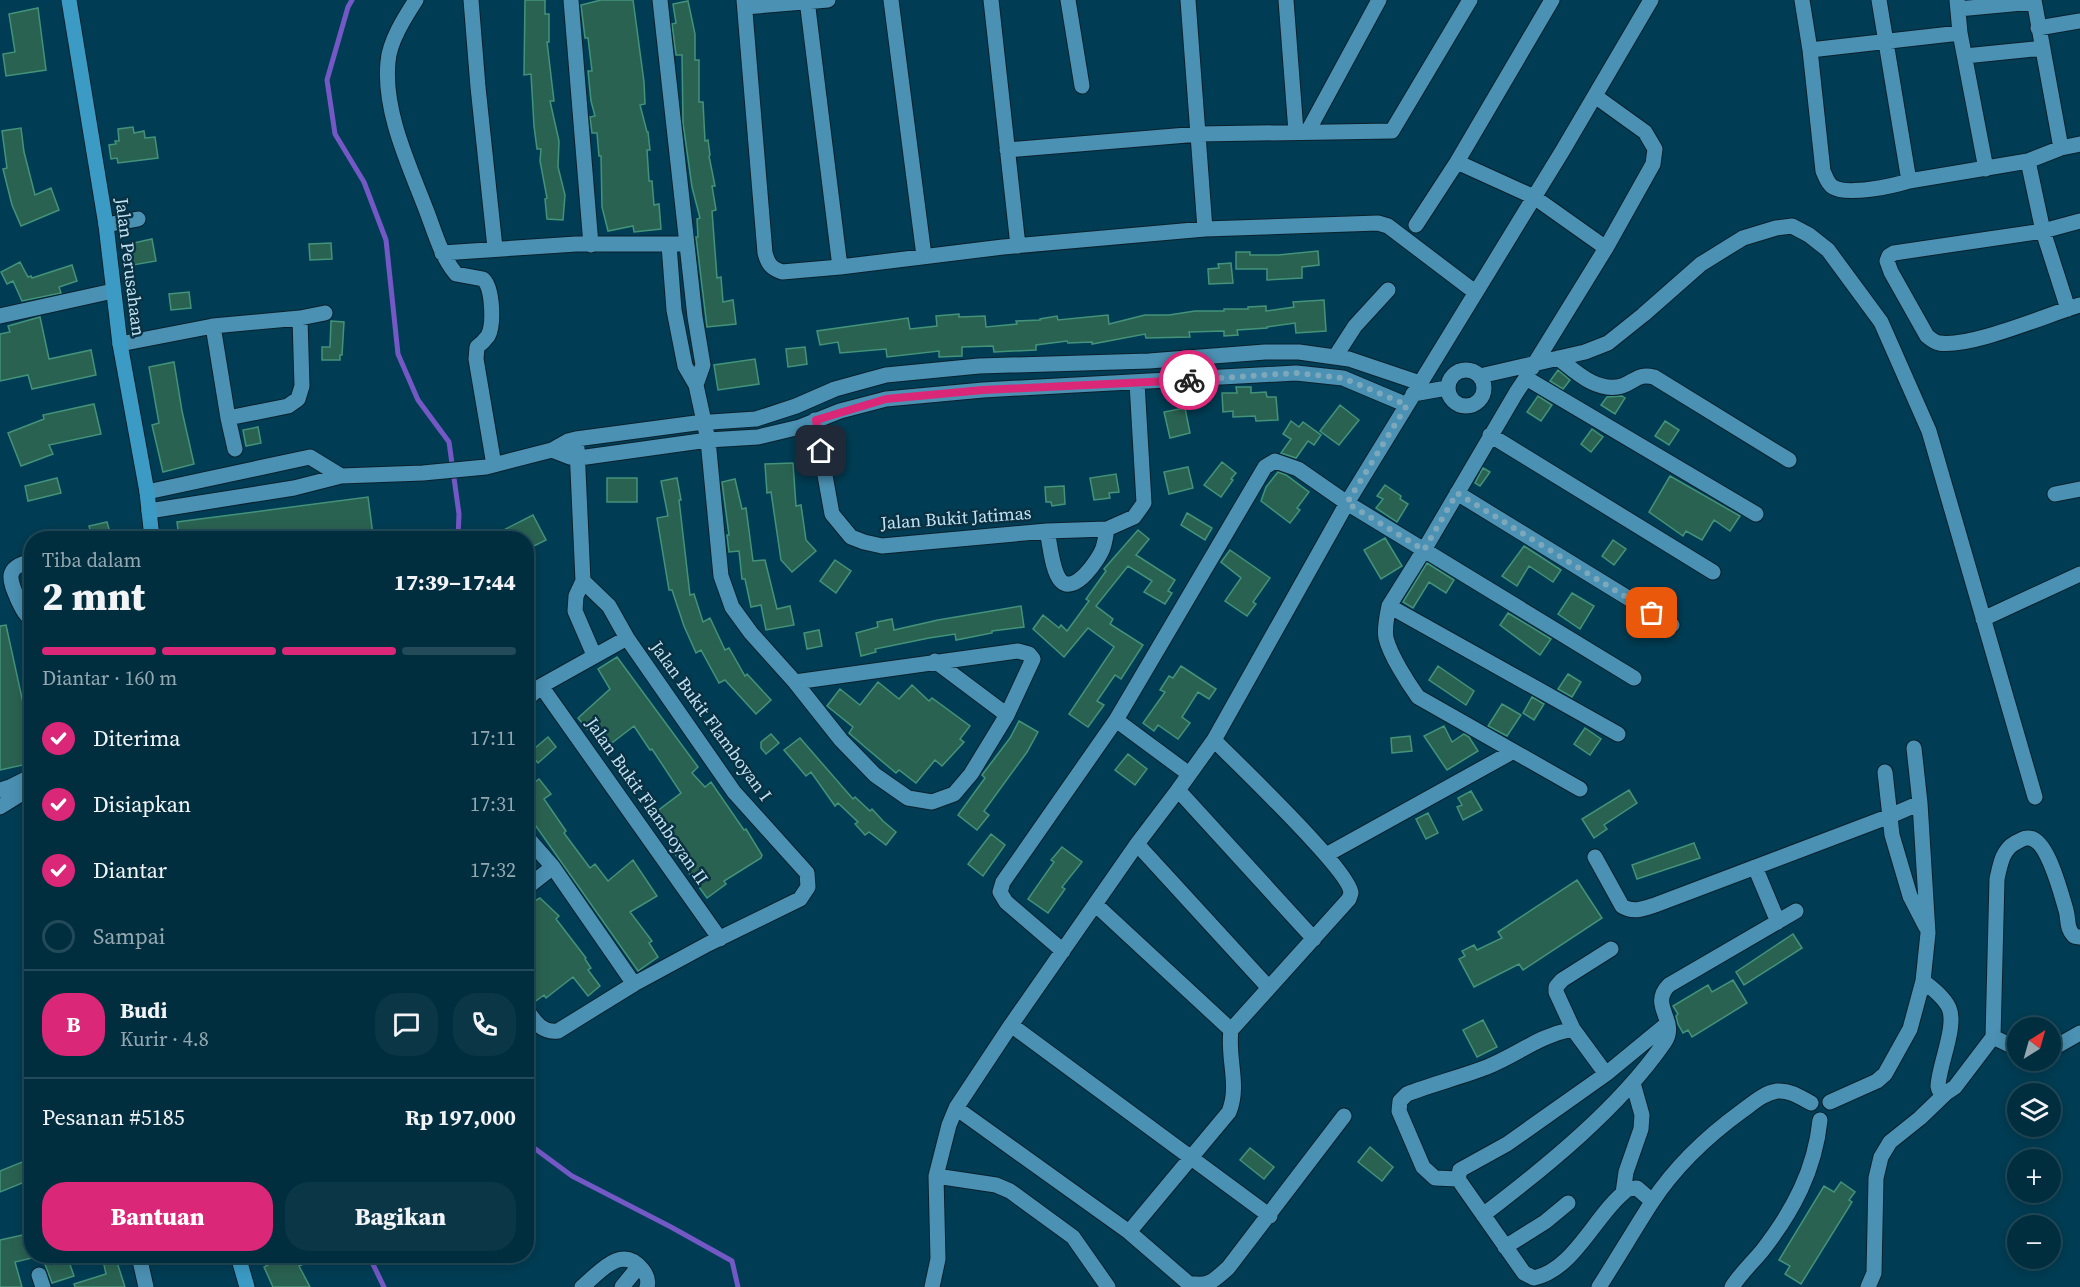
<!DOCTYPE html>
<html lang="id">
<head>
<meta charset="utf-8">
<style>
	body { margin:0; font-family:"Source Serif 4",serif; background:#0a3646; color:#f1f3f6; height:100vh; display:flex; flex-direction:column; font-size:22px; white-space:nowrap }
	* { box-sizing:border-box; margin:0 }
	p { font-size:20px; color:#95a8b0 }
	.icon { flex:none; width:33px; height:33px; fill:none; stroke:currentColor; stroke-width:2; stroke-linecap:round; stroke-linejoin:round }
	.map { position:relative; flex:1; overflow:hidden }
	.drawer { position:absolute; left:24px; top:531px; width:510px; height:732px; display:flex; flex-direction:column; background:#002e3f; border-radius:24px; box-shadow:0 3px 15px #0003,0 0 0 2px #224a59 }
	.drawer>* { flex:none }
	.needle { width:39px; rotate:37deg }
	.controls { position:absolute; left:2007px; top:1017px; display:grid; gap:12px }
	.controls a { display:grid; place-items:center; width:54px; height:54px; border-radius:50%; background:#002e3f; box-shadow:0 3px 15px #0003,0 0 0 2px #224a59; font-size:30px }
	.pin { position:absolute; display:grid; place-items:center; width:51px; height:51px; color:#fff; margin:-26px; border-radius:12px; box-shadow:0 3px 9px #0006 }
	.courier { position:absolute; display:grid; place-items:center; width:60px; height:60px; margin:-30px; border:4px solid #db2777; border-radius:50%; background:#fff; color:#222; box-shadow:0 2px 8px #0007 }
	.overview em { font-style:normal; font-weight:800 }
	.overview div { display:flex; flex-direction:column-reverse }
	.overview { display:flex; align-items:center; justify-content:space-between; height:102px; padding:0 18px }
	h1 { font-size:39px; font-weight:800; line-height:45px }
	.bar { display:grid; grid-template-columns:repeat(4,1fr); gap:9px 6px; align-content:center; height:72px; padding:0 18px }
	.bar i { height:8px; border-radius:4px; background:#224a59 }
	.bar .on { background:#db2777 }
	.bar p { grid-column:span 4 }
	.line { display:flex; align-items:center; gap:15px; padding:0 18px; border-top:2px solid #224a59 }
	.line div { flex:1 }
	.round { display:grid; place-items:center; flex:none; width:63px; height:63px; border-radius:24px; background:#0a3646 }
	ol { padding:0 18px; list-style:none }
	li { display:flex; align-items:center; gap:18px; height:66px }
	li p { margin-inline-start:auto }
	li .icon { padding:6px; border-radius:50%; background:#db2777; color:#fff; stroke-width:4 }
	li:last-child { color:#95a8b0 }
	li i { width:33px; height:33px; border:3px solid #224a59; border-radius:50% }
	.button { display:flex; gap:12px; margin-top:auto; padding:12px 18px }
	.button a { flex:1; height:69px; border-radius:24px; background:#db2777; color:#fff; font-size:24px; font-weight:800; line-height:69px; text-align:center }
	.button a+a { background:#0a3646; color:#f1f3f6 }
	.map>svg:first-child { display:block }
</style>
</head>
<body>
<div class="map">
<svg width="2080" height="1287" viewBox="0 0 2080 1287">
	<rect width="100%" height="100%" fill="#003d54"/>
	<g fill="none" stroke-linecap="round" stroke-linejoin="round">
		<path stroke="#7459c6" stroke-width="5" d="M352,0L348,7L327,80L335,134L364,182L386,240L398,354L418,400L449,442L459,514L458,538
			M526,1142L572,1176L671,1227L732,1261L738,1287
			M369,1256L384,1287"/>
	</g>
	<path fill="#2a6251" stroke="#43937b" stroke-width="1.5" d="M525,0H545V14H549V42H547L554,101H550L559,141L558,167L565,195L563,220L547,219L545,199L547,198L540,161L541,149H537L534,126L531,74L524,75Z
		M601,0H633L644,82L645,104L640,105L647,132H648L650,150H647L649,181H652L654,205L659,204L661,229L634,232L633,226L608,231L602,207L601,156H599L597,133H592L590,117L595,116L591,101L588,71H592L588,38H585L581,5Z
		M688,1L695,34V60H699V102H703L705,141L708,140L710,155L709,156L715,186H712L716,210L712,211L717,278L721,277L723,302L733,300L736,324L707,327L696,237H698L697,219L700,218L692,187L683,123L682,55H676L672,24L676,23L673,4Z
		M38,8L46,70L6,76L3,54L15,52L9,14Z
		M133,127L134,133L144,131L145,138L155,137L158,158L118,163L117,158L111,159L109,145L116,144L115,141H119L118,129Z
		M21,128L24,152L35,195L51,188L59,210L21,226L12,205L3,169L7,168L2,131Z
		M152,239L156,261L133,265L129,244Z
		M331,243L332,259L310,260L309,244Z
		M1318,251L1319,265L1302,267V278L1267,280V269H1236V252H1250V255H1278Z
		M20,262L28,277L31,276L32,278L72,265L77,281L59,287L61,293L22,301L13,281L7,284L1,272Z
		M1231,263L1233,283L1209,284L1208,269L1219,268L1218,264Z
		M189,292L191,308L171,310L169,294Z
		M1324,300L1326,331L1296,333L1295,323L1267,327V328L1237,330L1238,335L1224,336V331L1189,332L1190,337L1146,338L1145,334L1092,344V342L1068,343L1067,341L1036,345V350L994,352L993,346L962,347V356L939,357V351L887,357L886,349L840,353L838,342L820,345L817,331L908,318L910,329L937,326L936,316L959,314V317L985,316L986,327L1017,324L1016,321L1040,320V319L1057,316L1058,320L1108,315L1109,324L1145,315H1169L1195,311H1224V309H1248V307L1266,306V311L1294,307L1293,302Z
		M40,317L49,359L91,350L96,375L32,389L28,375L0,381V334L10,332L8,326Z
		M331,321L344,322L342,355H340V360H322V347H330Z
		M805,347L807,364L788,367L786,349Z
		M755,359L759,384L718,390L714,365Z
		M174,362L182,411L194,464L163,472L152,425L159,423L149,367Z
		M1558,370L1570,380L1563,389L1550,381Z
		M1236,387H1251V393L1266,392L1267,397H1276L1278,420L1256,421L1255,416L1233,417V411L1223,412L1222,393H1237Z
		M1538,396L1552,405L1541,421L1527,412Z
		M1622,396L1625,398L1615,414L1601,405L1607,397Z
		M94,404L101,434L49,445L53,454L21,466L8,433L44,419L43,415Z
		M1340,405L1359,420L1339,445L1320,431Z
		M1185,408L1190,433L1170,438L1164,412Z
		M1291,421L1299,427L1303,422L1321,435L1314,445L1308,441L1296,458L1281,453L1291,439L1283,434Z
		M1665,421L1679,430L1669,445L1655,436Z
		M258,427L261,443L246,446L243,430Z
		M1592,429L1603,437L1591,452L1581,444Z
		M1222,462L1236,473L1231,479L1233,480L1221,497L1204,485Z
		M793,463L796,506L801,505L806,540L816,551L792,572L781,560L771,492L767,493L765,464Z
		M1188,467L1193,488L1169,494L1164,472Z
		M1483,468L1490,472L1480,486L1475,483Z
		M1278,472L1286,475L1309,492L1297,508L1300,510L1290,523L1261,501L1266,487Z
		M1116,474L1119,492L1109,493L1110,498L1094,500L1090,478Z
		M1670,476L1740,516L1730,531L1714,520L1702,540L1686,531L1683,536L1649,512Z
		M57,478L61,493L28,501L25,486Z
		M607,478H637V502H607Z
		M677,478L681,500H679L690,595L694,594L703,622L710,618L725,650L729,648L745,676L747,674L771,700L756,714L725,680L719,683L701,650L696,653L684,626L672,590H669L657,518L668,516L661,481Z
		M735,479L742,509L746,508L753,561L765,560L777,609L790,606L794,625L766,630L761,605L751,607L745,579H742L739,551L729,552L727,535H729L722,482Z
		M1385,485L1401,496L1400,499L1408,504L1397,522L1376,508L1383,499L1377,496Z
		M1064,486L1065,504L1052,506L1051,502H1046L1045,487Z
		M368,497L373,535L343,538H179L177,522Z
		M1187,513L1212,528L1205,540L1181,525Z
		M533,515L546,540L526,550V538H488Z
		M107,522L111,536L92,538L89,526Z
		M1138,530L1149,539L1136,555L1175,580L1168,591L1172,593L1165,604L1144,592L1152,581L1128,566L1096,606L1113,619L1110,624L1143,645L1121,679L1115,675L1097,701L1104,705L1088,727L1069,714L1114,647L1088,628L1064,657L1033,629L1043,615L1059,628L1061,625L1067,631L1089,601L1086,599L1106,571L1104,569Z
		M1385,538L1402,566L1381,579L1364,550Z
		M1613,540L1626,549L1614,565L1602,556Z
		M1524,546L1561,570L1553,582L1529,566L1517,586L1502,576Z
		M1230,550L1270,578L1253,602L1256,604L1247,616L1225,601L1241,578L1221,562Z
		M835,560L851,571L836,593L820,581Z
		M1427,563L1454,580L1446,593L1429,582L1413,608L1403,602Z
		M1572,593L1594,606L1580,629L1558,614Z
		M1021,606L1024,627L992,631V633L956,640L955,634L929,638L875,649L876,652L861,656L856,633L878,627L877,622L892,619L894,630L938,620Z
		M1508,613L1551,639L1540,655L1500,625Z
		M6,625L32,744V763L0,770V626Z
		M819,630L822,646L807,649L804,633Z
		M617,657L698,767L692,773L705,787L711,782L744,830L746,829L762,855L761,858L724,881L726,884L707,898L672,850L674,848L652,815L681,793L652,749L650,750L634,726L604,749L578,718L610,689L598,669Z
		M1181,666L1216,689L1209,699L1198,692L1182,717L1190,723L1178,739L1158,725L1154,731L1143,723L1165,692L1160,690L1169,676L1173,678Z
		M1438,666L1474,691L1466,705L1429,680Z
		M1568,674L1581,682L1572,697L1558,689Z
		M878,682L899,699L912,685L929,701L932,698L970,726L960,739L964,742L942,766L935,760L916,783L899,770L896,773L865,747L849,733L853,727L827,706L840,689L860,705Z
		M1532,697L1544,704L1534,720L1523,713Z
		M1502,704L1521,715L1507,736L1488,726Z
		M1019,721L1038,732L1027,752L984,811L989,815L977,830L958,815L985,778L982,775L1010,738Z
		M1444,726L1452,742L1464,734L1469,737L1478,751L1447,770L1424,736Z
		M1585,728L1601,739L1590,755L1574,744Z
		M771,734L779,743L766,754L761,748V742Z
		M1410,736L1412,751L1392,753L1391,738Z
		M548,737L556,747L538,763L529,753Z
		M800,738L853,799L855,797L870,811L872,809L883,821L896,832L886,845L869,832L865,835L855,824L858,822L838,803L835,806L811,772L806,776L784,750Z
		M1128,754L1147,769L1135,785L1115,770Z
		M539,779L551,794L544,799L566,831L564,833L590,868L595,864L608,881L633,860L657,896L630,912L652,941L649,943L658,957L638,971L526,812V789Z
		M1629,790L1637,803L1604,825L1607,829L1594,838L1582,819Z
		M1471,791L1482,810L1463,820L1457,807L1462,805L1458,798Z
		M1428,813L1438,833L1426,839L1416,819Z
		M991,834L1005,845L983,876L968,864Z
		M1694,843L1700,858L1637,879L1632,865Z
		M1062,847L1082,862L1062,887L1065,889L1048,913L1028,899L1054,862L1051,860Z
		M1577,880L1602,918L1523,970L1519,964L1474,987L1459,959L1465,956L1462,951L1474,945L1477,950L1502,938L1498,932Z
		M540,898L559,916L556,919L586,958L585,959L591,968L588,970L600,986L588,996L573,977L546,998L544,995L533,1003L526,994V906Z
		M1793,934L1802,948L1744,985L1736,972Z
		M1733,980L1747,1003L1692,1037L1688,1030L1683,1033L1678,1024L1676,1016L1678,1014L1673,1006L1708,985L1712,992Z
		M1483,1020L1497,1047L1477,1057L1463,1030Z
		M1370,1147L1393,1167L1382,1181L1358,1162Z
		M1250,1148L1274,1167L1264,1179L1240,1160Z
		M32,1158V1179L0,1192V1171Z
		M1841,1182L1855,1192L1849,1200L1852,1202L1801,1284L1785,1274L1790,1266L1779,1260L1824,1186L1834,1192Z
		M32,1233V1258L15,1262L22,1287H0V1240Z
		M42,1256H67L74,1276L52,1283Z
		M102,1256H115L125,1287H75L74,1284L106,1274Z
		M263,1256H321L299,1266L310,1287H273L264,1267L268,1265Z"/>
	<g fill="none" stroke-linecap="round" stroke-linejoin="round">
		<defs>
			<path id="minor" d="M416,0C405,17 389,42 388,62C383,112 410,167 427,212C435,233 441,256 456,274L483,279C493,288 494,325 488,336C485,340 481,344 477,347L476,359L494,465
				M471,0L478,87L495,248
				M571,0L591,245
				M660,0L695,317L703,365L696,385
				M744,0L765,253C768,264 771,268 782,272L840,267L1003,247L1205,229L1378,223L1388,226L1475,292
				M807,0L840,267
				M891,0L924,256
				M991,0L1018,246
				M1068,0L1082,86
				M1188,0L1205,229
				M1286,0L1296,132
				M1802,0L1810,50L1823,171C1826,177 1827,183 1833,187C1847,196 1893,186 1909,181L2028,161L2061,148L2080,144
				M1879,0L1909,181
				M1957,0L1960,33L1986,169
				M2034,0L2061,148
				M745,7L828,0
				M1958,9L2034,2
				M2038,28L2080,21
				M1810,50L1960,33
				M1965,56L2043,48
				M1308,131L1379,0
				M1007,150L1199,134L1392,131L1470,0
				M2028,161L2043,231L2068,309
				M1457,162L1534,197L1606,248
				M2080,221L2043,231L1894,253L1889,256L1887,261L1891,272L1927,336C1931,339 1934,342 1939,343C1971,348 2046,315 2080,305
				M106,225L138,219
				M1416,225L1457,162L1552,0
				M669,245L674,310L685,366L696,385L708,440L721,576L732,607L751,633L795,682L841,740L875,775L908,798L932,802L954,794L971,774L1007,715L1033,659L1029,654L1018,651L795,682
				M442,253L576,244H679
				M0,316L113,291
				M213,326L228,418L235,449
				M120,344L213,326L300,318L325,313
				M1335,357L1355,326L1388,290
				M1558,358C1576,372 1597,393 1622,386C1636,381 1638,373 1654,377L1789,460
				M1532,368L1606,248L1653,164L1655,149L1645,132L1595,96
				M1448 388a18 18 0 1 1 36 0a18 18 0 1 1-36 0Z
				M1480,376L1585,352L1608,343L1643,315L1701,264L1743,238L1776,228L1792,226L1809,235L1828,250L1881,322L1929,431L2035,797
				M1413,394L1447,388
				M228,418L288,406L298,399L302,386L300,318
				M815,420L832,514L851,537L864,542L882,546L1047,531L1107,529L1134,517L1144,503L1137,383
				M1490,435L1713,572
				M577,448L583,581L576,596L575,611L594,655
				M552,450L570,457L579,458L708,440L758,437L800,427L840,411L886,399L983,390L1296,373L1343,378L1407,405
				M147,492L310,457L341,476
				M1457,493L1672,625
				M2055,494L2080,489
				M149,511L294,488L341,476L423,473L486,467L552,450L568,441L576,439L696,423L756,419L796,406L835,389L886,375L979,366L1149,361L1265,352H1299L1349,359L1420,383
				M1047,531C1050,543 1052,572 1061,581C1075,595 1099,559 1103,548C1105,542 1106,535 1107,529
				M32,561C4,567 9,579 18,600C22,608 25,615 32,620
				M1389,606C1387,616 1384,628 1386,638C1390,655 1408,683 1418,697L1580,789
				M1983,619L2080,574
				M935,661L1007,715
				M541,686L720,939
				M526,700L541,686L627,638
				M1116,720L1189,774
				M1618,734L1389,606L1424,550L1516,393L1526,378L1756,514
				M1885,772L1892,835L1910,896L1926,927
				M0,790L10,787L32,776
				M1178,790L1314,939
				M0,807L32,787
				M526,836L553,867L634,984
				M1137,844L1268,987
				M1326,855L1512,752
				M1595,857L1622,906C1633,913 1643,909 1655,905L1890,816L1920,803
				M1755,867L1778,922
				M526,888L553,867
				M1095,904L1231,1030
				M1063,951L1006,902L1000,892L1003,882L1116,720L1265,467L1275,461L1298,469L1347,503L1634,678
				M1923,981C1932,988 1944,997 1949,1008C1957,1026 1939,1065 1938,1086L1939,1090L1946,1093L1955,1087L1993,1037L1997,879C2000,866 2002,850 2015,843C2021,840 2026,836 2033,839C2049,846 2061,893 2066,910C2069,920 2066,928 2074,936L2080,937
				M526,1009C535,1022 542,1033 558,1031L634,984L708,944L800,899L808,887L807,873L734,792L627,638L609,606L583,581
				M1011,1025L1270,1216
				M1993,1037L2018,1049
				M2050,1050L2080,1033
				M1606,1074L1573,1029L1556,992V987L1562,980L1611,949
				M1830,1102L1877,1081L1885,1074L1910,1029L1923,981L1928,933L1920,803L1914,748
				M956,1108L1129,1232L1188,1283C1209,1287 1212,1282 1228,1268L1344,1116
				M936,1176L996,1185L1010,1191L1073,1237L1108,1287
				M1458,1179L1435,1178L1423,1167L1399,1111L1400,1101L1407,1094C1433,1084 1461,1077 1487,1067C1519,1054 1538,1036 1573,1029
				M1623,1193L1626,1172L1641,1129L1642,1115L1633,1083
				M1652,1201L1637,1188L1628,1189C1595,1214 1575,1269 1534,1278L1524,1273L1458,1179L1460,1170L1507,1144L1606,1074L1668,1023
				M1483,1215C1546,1167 1619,1108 1664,1043C1680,1021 1648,1006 1669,985L1796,911
				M1129,1232L1229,1112C1240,1085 1227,1058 1231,1030L1349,899L1351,893C1350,871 1236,762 1214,740
				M1505,1247L1545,1222L1568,1203
				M139,1256L146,1287
				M39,1275L43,1287
				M582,1287C600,1272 621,1244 642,1269C647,1275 649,1280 647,1287
				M622,1287L639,1266
				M932,1287L938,1259L936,1176L949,1125L956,1108L1011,1025L1137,844L1178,790L1214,740L1347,503L1563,150L1651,0
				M1599,1287C1617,1259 1634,1230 1652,1202C1675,1167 1709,1135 1742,1111C1753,1103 1764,1093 1777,1091C1790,1090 1800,1097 1811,1103
				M1732,1287C1740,1274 1752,1263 1762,1251C1793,1211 1815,1170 1820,1120
				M1868,1287L1874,1273L1876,1178L1881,1157L1890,1142L1920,1118L1946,1093"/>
			<path id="major" d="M69,0L106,225L120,344L147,492L152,538
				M238,1256L247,1287"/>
		</defs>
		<use href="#minor" stroke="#0b212c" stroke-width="17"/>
		<use href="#major" stroke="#0b212c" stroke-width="17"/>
		<use href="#minor" stroke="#4b91b3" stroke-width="15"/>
		<use href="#major" stroke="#3b9bc5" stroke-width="15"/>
	</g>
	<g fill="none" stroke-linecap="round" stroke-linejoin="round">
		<path stroke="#7da8bc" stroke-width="6" stroke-dasharray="0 10.8" d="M1189,380L1296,373L1343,378L1407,405L1347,503L1424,550L1457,493L1652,613"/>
		<path stroke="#db2777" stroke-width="8" d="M821,451L816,420L886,399L983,390L1189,380"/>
	</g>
	<g text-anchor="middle" stroke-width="5" stroke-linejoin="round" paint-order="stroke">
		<g font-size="18" fill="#c0e2f4" stroke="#0a3142">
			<text transform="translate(130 267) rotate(83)" y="6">Jalan Perusahaan</text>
			<text transform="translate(956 518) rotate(-4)" y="6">Jalan Bukit Jatimas</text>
			<text transform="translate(711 721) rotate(54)" y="6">Jalan Bukit Flamboyan I</text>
			<text transform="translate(647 801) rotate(55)" y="6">Jalan Bukit Flamboyan II</text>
		</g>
	</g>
</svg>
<div class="controls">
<a><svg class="needle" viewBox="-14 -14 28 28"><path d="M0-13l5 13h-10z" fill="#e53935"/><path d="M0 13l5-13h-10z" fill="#95a8b0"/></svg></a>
<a><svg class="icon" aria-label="layers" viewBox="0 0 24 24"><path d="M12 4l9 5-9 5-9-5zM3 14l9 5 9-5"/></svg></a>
<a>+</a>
<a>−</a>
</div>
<div class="pin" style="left:1652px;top:613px;background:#ea580c"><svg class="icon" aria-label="bag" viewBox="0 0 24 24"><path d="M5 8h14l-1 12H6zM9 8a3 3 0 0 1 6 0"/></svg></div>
<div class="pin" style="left:821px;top:451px;background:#1f2937"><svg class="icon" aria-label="home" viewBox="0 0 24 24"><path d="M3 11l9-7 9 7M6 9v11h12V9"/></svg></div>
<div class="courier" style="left:1189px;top:380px"><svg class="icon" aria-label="bike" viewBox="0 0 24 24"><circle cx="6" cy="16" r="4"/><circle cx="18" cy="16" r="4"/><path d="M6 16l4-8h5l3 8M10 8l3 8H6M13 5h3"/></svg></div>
<section class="drawer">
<div class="overview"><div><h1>2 mnt</h1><p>Tiba dalam</p></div><em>17:39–17:44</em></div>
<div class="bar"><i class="on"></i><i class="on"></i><i class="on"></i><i></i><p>Diantar · 160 m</p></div>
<ol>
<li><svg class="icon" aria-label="check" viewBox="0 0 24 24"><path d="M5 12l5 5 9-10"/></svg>Diterima<p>17:11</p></li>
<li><svg class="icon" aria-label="check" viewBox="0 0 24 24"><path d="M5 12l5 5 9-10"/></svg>Disiapkan<p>17:31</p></li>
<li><svg class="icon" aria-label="check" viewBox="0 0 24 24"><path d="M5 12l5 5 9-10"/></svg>Diantar<p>17:32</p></li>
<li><i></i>Sampai</li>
</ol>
<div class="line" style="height:108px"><b class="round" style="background:#db2777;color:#fff">B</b><div><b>Budi</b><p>Kurir · 4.8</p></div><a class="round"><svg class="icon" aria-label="chat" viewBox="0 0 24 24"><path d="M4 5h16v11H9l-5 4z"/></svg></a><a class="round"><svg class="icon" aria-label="phone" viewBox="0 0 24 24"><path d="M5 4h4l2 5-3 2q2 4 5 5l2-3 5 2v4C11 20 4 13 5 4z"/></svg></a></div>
<div class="line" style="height:78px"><div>Pesanan #5185</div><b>Rp 197,000</b></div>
<div class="button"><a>Bantuan</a><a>Bagikan</a></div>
</section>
</div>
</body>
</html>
